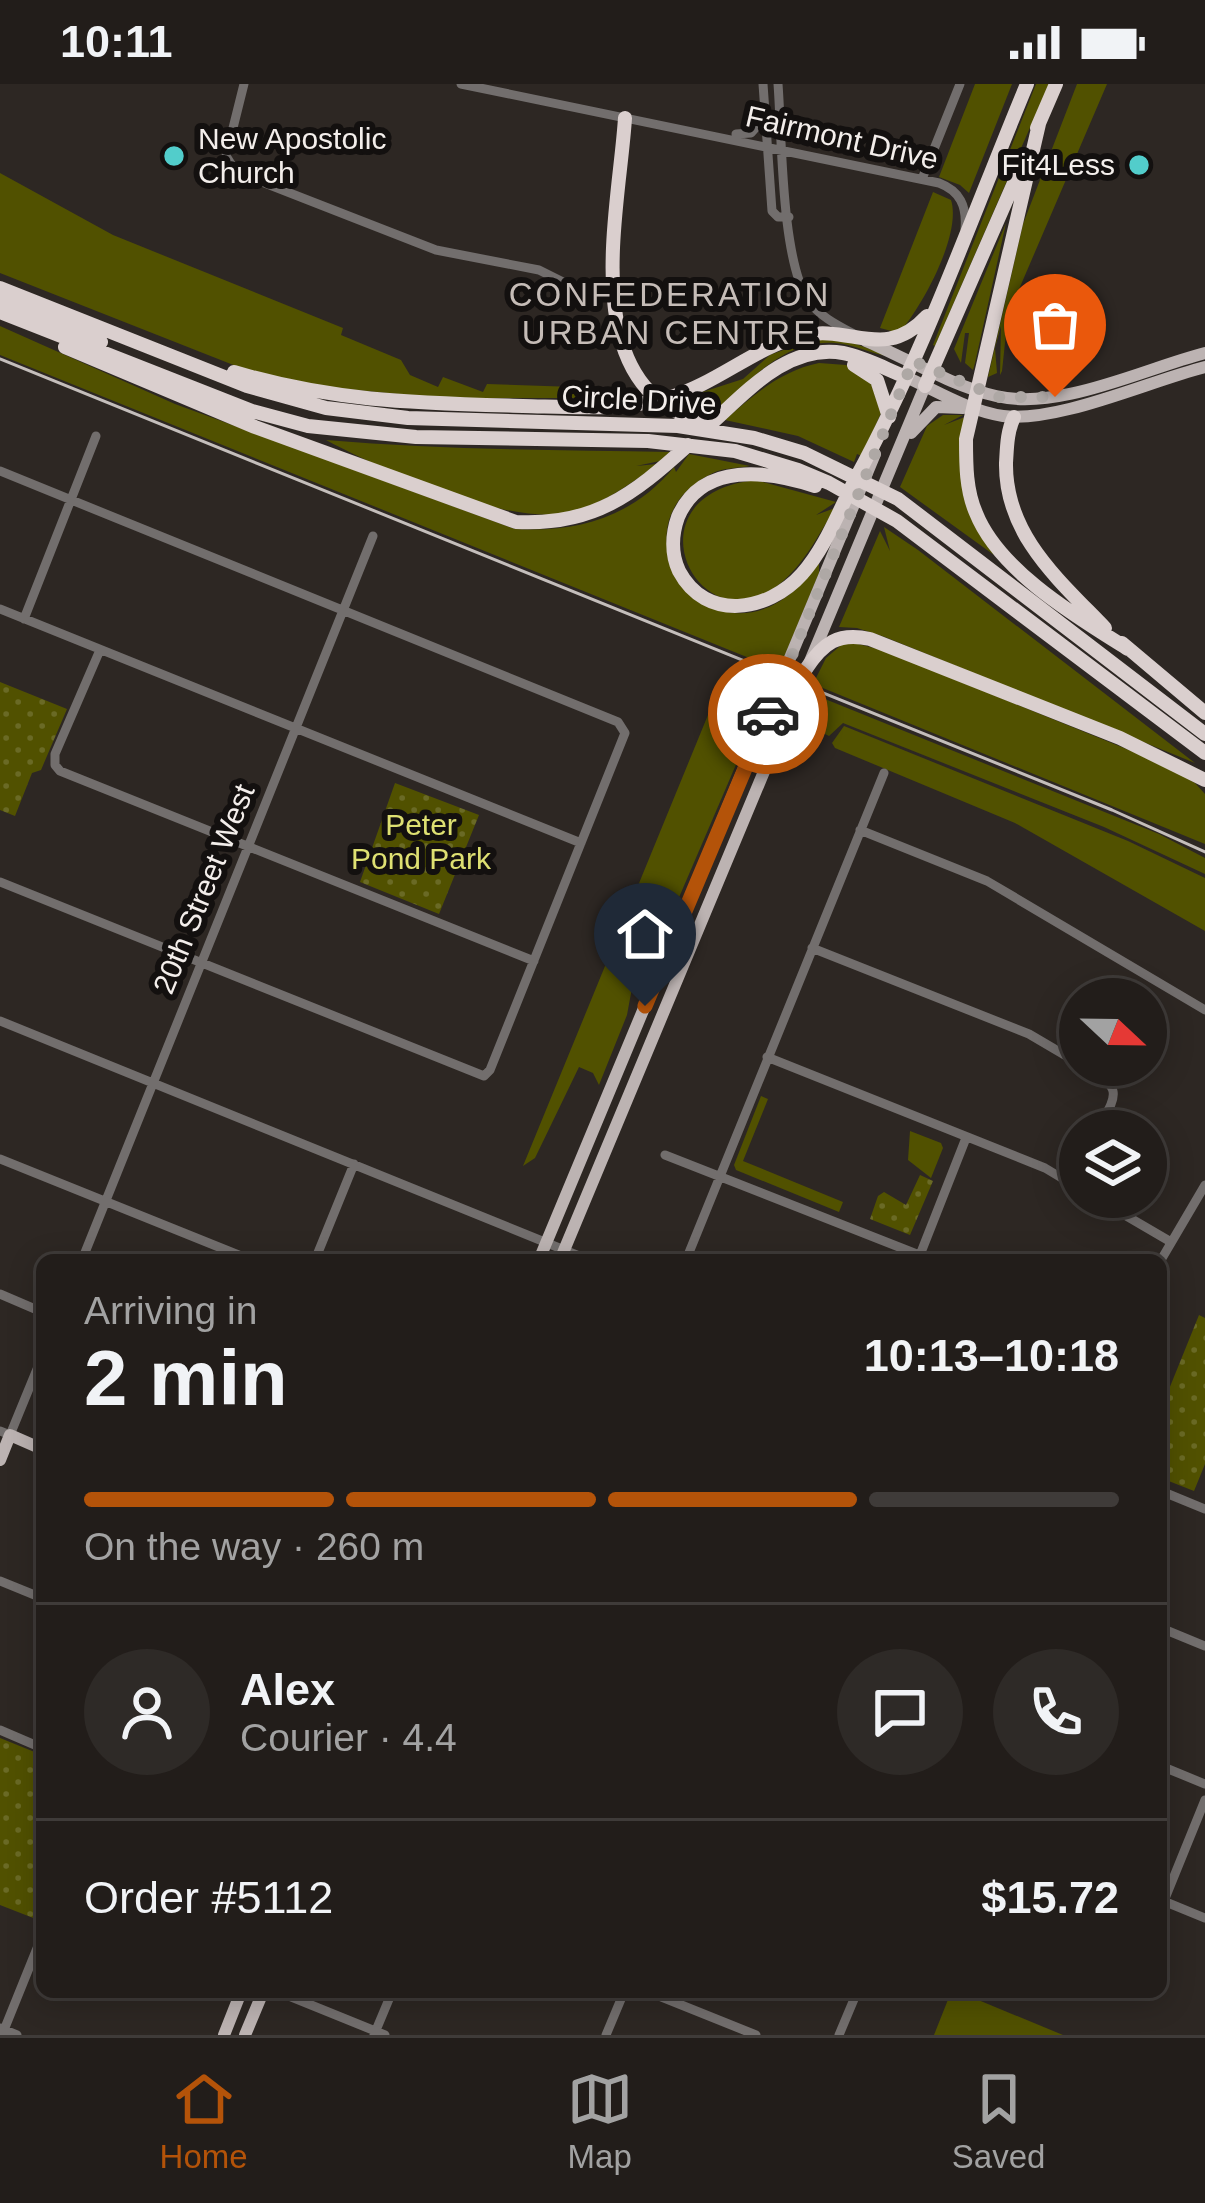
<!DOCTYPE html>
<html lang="en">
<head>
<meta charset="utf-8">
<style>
	body { margin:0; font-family:Helvetica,sans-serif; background:#2e2a27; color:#f1f3f6; height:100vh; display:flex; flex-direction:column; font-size:45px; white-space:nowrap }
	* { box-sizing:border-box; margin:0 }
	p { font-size:39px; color:#a2a2a2 }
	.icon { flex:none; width:66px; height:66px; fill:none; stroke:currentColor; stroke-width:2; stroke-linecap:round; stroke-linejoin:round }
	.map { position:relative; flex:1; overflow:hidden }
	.panel { position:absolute; left:36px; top:1170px; width:1131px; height:744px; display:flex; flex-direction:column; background:#221d1a; border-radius:18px; box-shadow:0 6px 30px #0003,0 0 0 3px #3f3b39 }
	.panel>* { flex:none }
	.needle { width:78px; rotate:112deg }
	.tools { position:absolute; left:1059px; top:894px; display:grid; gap:24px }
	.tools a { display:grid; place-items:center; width:108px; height:108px; border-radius:50%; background:#221d1a; box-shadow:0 6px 30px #0003,0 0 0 3px #3f3b39; font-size:60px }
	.pin { position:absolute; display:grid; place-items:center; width:102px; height:102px; color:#fff; margin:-123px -51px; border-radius:50% 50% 50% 0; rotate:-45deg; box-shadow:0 0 12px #0007 }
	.pin .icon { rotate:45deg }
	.courier { position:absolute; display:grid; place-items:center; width:120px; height:120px; margin:-60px; border:9px solid #b45309; border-radius:50%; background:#fff; color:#222; box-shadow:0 3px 15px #0007 }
	.head em { font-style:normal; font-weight:600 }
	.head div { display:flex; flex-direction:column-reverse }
	.head { display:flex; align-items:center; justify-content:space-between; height:204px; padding:0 48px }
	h1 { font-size:78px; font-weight:600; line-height:90px }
	.bar { display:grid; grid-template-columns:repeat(4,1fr); gap:18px 12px; align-content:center; height:144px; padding:0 48px }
	.bar i { height:15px; border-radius:9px; background:#3f3b39 }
	.bar .active { background:#b45309 }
	.bar p { grid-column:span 4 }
	.line { display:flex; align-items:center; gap:30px; padding:0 48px; border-top:3px solid #3f3b39 }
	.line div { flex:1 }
	.round { display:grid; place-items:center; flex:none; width:126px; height:126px; border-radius:63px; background:#2e2a27 }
	.status { display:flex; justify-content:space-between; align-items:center; height:84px; padding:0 60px; background:#221d1a; direction:ltr }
	.status svg { height:33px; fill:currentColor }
	.tab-bar { display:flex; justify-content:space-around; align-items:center; height:168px; border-top:3px solid #3f3b39; background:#221d1a; font-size:33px; color:#a2a2a2 }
	.tab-bar a { display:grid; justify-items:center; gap:6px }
	.tab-bar .active { color:#b45309 }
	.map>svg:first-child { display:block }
</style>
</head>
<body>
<div class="status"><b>10:11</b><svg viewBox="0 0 49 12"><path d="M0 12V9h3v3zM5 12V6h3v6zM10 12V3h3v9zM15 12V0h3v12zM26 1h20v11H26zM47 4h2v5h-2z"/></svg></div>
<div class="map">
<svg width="1205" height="1951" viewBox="0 0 1205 1951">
	<defs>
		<pattern id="park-dots" width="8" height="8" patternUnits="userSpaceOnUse" patternTransform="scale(3)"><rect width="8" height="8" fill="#515100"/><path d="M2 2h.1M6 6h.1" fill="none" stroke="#6a6a25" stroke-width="1.8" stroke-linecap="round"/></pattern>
	</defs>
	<rect width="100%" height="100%" fill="#2d2723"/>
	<path fill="#515100" d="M975,0H1012L969,109L960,101L939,93Z
		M1036,0H1049L935,262L933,261Z
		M1077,0H1107L1008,231L1002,287L1000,291L1001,242L995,264L997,289L988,293L1023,140Z
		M0,89L113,151L343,244L341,251L401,276L410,291L438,303L443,293L483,308L487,300L605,304L635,314H440L314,302L241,284L0,189Z
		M933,108L951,116C962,150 922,223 899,249L880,244Z
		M1006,139L975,279L973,286L965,279L969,249H965L961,279L954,265Z
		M0,242L175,320L515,445C577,449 633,433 674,383L676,388L689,370L750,382C738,384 723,384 713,389C596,445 726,613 819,478V489L779,586L0,271Z
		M810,256H845L889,272C874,271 853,260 835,259C783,255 749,298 714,330L715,323L687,313L743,295L770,271Z
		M819,279L846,281L869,293L881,329L862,372L857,370L854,378L798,352L725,336C754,311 780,287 819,279Z
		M943,331H963L944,341L965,333C957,397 962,415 994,471L900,403L927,342Z
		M326,356C441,366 555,366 670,368L660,377L636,382L657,380C634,398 604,419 575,427C514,446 382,386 326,356Z
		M756,396L836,418L816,431L835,424C818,452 801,486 773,505C694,558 626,410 756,396Z
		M884,443L918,466L1195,679L885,553L857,544L839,543L880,447L890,467Z
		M846,557L882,566L1161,679L1195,699L1205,710V760L813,600L826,574Z
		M717,609L729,623L756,634L656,867L632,904L627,931L599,1001L593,989L579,983L535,1074L523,1082Z
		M820,613L1159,750L1205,774V790L1104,743L843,639L829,652L823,649L826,628Z
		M844,642L1128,757L1205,794V847L1015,739L835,664L832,659Z
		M761,1012L768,1015L743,1077L843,1118L839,1128L736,1086L734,1081Z
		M910,1047L941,1059L943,1064L931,1094L908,1076Z
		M951,1908H959L1063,1951H934Z"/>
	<path fill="url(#park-dots)" d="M0,598L67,625L41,686L32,689L15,732L0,726Z
		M395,699L479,731L439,830L360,798Z
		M920,1091L933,1097L910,1151L870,1135L878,1112L884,1108L906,1121Z
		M1199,1231L1205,1234V1380L1194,1407L1161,1394V1325Z
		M0,1654L42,1671L41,1837L0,1821Z"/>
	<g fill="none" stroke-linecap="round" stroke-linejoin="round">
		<path stroke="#726e6d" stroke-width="9" d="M244,0L226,72L236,88L436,166L539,186L565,199
			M461,0L939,99C960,107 967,122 965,145
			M763,0L772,127L778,133H789
			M778,0C782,52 781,174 808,216C819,232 837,241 854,250
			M736,50L751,49L759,40L761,24
			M922,95L960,0
			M0,387L618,638L625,649L490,986L484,992L0,798
			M0,525L581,759
			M24,535L96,352
			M100,566L55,670V681L60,687L534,877
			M860,746L987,797L1205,926
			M812,864L1029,950L1080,980
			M0,937L589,1176
			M767,973L1045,1084L1080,1105
			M1082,981C1123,1005 1119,1007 1097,1047
			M665,1071L932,1176
			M0,1075L251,1176
			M1067,1097L1080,1075
			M1094,1113L1171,1158
			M82,1176L373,452
			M315,1176L354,1080
			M686,1176L884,689
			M918,1176L966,1054
			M1161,1176L1205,1101
			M0,1210L42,1228
			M0,1347L10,1351L42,1273
			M1161,1407L1205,1425
			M0,1497L42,1514
			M1161,1544L1205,1562
			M0,1646L42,1664
			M1161,1682L1205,1700
			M1161,1816L1205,1834
			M1164,1817L1205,1716
			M279,1908L385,1951
			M649,1908L756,1951
			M0,1944L17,1951
			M2,1951L42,1852
			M374,1951L392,1908
			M606,1951L624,1908
			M839,1951L857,1908"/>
		<path stroke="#bcb3b2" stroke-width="12" d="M866,257C908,275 952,302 996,312C1059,327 1143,285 1205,269
			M906,293C937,307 969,327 1003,332C1058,339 1149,297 1205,283
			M911,349L936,323L963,324
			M539,1176L875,370
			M560,1176L925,302
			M0,1376L10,1351L42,1365
			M224,1951L241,1908
			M245,1951L263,1908"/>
		<path stroke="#dacfce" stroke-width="14" d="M625,34C619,130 573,308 707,339
			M1039,40L966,355C966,381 966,406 976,429C999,487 1077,533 1128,565
			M1037,44L1056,0
			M0,204L247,302L326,324L408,334L678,342L754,354L804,369L898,415L1205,650
			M0,217L101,258
			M0,228L252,327L308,342L416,353L648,357L735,367L798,386L829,399L897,437L1205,669
			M65,263L255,343L516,438C593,442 633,411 688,361
			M854,281L877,296L889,333
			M234,288C335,318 418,319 523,322C571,323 621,327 668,314C716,300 754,264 800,252C851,239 884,279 927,232
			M925,302L1024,76
			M1014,333C1007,348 1007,363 1006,379C1005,451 1059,496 1105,544
			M704,346C743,312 786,259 843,269C864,273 886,285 906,293
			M815,402C769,387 702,377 678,433C672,450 671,470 679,487C706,538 768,528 802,490C826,463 839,426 856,394C924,269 972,132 1027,0
			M1122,559L1205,629
			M806,585C823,559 838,548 870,555L1120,654L1205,696"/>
		<path stroke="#c4bebb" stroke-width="3" d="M0,275L1112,726L1205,768"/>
	</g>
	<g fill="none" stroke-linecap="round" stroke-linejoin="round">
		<path stroke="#aea8a5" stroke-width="12" stroke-dasharray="0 21.6" d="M768,630L913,277L998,313H1055"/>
		<path stroke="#b45309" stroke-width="15" d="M645,922L768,630"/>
	</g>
	<g fill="#52cdcb" stroke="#13100f" stroke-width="4.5">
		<circle cx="174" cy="72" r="12"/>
		<circle cx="1139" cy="81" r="12"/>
	</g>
	<g text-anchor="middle" stroke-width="12" stroke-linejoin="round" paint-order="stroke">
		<g font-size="30" fill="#f3eeeb" stroke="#13100f">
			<text transform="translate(842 54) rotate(13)" y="10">Fairmont Drive</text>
			<text transform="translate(639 316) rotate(3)" y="10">Circle Drive</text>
			<text transform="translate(204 805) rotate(-68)" y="10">20th Street West</text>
		</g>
		<g font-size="30" fill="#f3eeeb" stroke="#13100f" text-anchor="start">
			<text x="198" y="65">New Apostolic<tspan x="198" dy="34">Church</tspan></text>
			<text x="1115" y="91" text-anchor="end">Fit4Less</text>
		</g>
		<g font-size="30" fill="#dee072" stroke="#13100f">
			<text x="421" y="751">Peter<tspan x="421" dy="34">Pond Park</tspan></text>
		</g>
		<g font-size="33" letter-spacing="3" fill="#c5bcb7" stroke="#13100f">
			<text x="670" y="222">CONFEDERATION<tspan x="670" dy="38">URBAN CENTRE</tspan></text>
		</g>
	</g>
</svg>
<div class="tools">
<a><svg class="needle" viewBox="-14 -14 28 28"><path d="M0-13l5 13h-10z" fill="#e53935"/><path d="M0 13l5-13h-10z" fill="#a2a2a2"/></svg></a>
<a><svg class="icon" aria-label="layers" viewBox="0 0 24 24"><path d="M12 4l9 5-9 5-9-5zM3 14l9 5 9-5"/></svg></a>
</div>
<div class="pin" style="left:1055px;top:313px;background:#ea580c"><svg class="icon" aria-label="bag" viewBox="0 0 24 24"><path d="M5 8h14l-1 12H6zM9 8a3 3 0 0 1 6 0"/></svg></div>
<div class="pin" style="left:645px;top:922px;background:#1f2937"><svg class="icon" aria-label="home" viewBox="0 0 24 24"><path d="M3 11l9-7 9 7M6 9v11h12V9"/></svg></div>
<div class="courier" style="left:768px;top:630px"><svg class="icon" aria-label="car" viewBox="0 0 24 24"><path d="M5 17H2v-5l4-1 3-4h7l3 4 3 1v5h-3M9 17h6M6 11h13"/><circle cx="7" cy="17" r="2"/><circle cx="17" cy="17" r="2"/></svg></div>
<section class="panel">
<div class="head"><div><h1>2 min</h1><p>Arriving in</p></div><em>10:13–10:18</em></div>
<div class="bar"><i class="active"></i><i class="active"></i><i class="active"></i><i></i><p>On the way · 260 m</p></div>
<div class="line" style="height:216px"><a class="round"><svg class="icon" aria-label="person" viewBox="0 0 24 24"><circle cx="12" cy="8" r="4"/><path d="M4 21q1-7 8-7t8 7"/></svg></a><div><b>Alex</b><p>Courier · 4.4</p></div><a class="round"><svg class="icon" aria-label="chat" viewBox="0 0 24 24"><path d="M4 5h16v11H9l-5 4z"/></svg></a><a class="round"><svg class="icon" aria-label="phone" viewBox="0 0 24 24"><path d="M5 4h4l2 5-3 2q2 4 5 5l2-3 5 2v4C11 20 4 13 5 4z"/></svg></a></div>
<div class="line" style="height:156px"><div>Order #5112</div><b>$15.72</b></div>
</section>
</div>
<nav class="tab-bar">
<a class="active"><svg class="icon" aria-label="home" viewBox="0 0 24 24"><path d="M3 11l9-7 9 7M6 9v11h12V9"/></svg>Home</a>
<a><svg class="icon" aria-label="map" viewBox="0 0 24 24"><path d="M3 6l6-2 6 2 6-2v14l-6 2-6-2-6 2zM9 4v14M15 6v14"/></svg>Map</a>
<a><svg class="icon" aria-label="saved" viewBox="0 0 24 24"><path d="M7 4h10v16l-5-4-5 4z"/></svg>Saved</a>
</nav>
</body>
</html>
